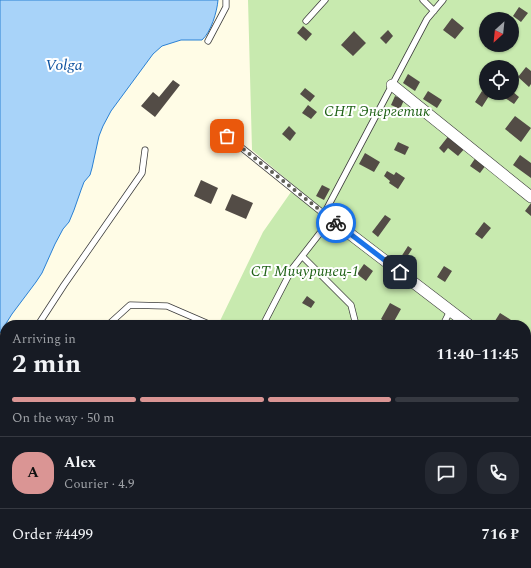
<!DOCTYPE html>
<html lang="en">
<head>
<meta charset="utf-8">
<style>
	body { margin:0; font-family:Spectral,serif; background:#242831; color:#f1f3f6; height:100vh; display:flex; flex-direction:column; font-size:15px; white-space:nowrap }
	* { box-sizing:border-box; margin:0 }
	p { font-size:13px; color:#9ea1a6 }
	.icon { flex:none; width:22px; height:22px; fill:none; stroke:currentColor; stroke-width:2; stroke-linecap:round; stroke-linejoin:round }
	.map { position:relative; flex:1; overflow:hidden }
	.details { position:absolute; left:0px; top:320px; width:531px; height:248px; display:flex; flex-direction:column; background:#171b24; border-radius:16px 16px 0 0; box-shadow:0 1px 3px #0004 }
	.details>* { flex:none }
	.needle { width:26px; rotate:207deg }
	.tools { position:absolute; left:479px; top:12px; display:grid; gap:8px }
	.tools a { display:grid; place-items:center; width:40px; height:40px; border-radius:50%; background:#171b24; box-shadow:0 1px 3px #0004; font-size:20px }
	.pin { position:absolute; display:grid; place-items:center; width:34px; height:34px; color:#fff; margin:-17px; border-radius:8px; box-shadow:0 2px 6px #0006 }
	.courier { position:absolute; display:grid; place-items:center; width:40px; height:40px; margin:-20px; border:3px solid #1a73e8; border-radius:50%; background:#fff; color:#222; box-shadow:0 1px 5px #0007 }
	.summary em { font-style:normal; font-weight:700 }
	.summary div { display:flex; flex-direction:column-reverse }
	.summary { display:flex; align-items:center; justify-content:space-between; height:68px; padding:0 12px }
	h1 { font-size:26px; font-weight:700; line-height:30px }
	.bar { display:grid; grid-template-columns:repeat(4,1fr); gap:6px 4px; align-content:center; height:48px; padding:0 12px }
	.bar i { height:5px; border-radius:3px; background:#363941 }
	.bar .current { background:#da9594 }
	.bar p { grid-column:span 4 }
	.line { display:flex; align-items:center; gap:10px; padding:0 12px; border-top:1px solid #363941 }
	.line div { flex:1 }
	.round { display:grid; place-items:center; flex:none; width:42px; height:42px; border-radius:16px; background:#242831 }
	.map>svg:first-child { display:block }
</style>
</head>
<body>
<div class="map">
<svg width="531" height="568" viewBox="0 0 531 568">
	<rect width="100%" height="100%" fill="#fffce6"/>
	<path fill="#c8eaaf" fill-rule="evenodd" d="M248,0H531V371L526,368V325H472L317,205L252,150ZM486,19H512V45H486ZM486,67H512V93H486Z
		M291,192L466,325H218L263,232Z
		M526,370L531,374V568H100L103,563H526Z"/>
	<path fill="#a8d3f9" stroke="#2b81d4" d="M0,0H218C217,12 211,32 202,40H181L162,46L153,54L111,111L103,126L99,136L92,168L90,175L84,182L81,190L74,210L69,222L63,229L55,244L42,273L36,282L12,314L0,333Z"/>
	<path fill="#534c46" d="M519,7L528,13L521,22L513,16Z
		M452,18L464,28L455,39L443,30Z
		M303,26L312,34L306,41L297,33Z
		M388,30L393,36L386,44L380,38Z
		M354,31L366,43L353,56L341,45Z
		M526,67L531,71V84L529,87L518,77Z
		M408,74L420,82L415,91L403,83Z
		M173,80L180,85L155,117L141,106L153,92L159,97Z
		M305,88L315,96L310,102L300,94Z
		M428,91L442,100L437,108L423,99Z
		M482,91L489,96L482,107L475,102Z
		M512,91L519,97L514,104L505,98L508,93H512Z
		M395,96L404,100L400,109L391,105Z
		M308,105L317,112L311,119L302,113Z
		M515,116L531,128L521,142L505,129Z
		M219,120L227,127L220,134L213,127Z
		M289,126L296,133L290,141L282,134Z
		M450,134L466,147L458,156L448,148L444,153L439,148Z
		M398,142L409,147L405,155L394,150Z
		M365,153L380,162L374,172L359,164Z
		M520,155L531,163V178L513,165Z
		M476,157L486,165L480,173L470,166Z
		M387,171L394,175L396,172L405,178L398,189L389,183L390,181L384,176Z
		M201,180L218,188L211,204L194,196Z
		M322,185L330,189L324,200L316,196Z
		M232,194L253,203L246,219L225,210Z
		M531,203V216L525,211Z
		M385,215L391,219L378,237L372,232Z
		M484,222L491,228L482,239L475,234Z
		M408,246L412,249L405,260L401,257Z
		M364,264L373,271L366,281L357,274Z
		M444,266L452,271L445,282L437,277Z
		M307,296L315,302L311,308L302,303Z
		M390,303L401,309L392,325H390L381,319Z
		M500,313L511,320L508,325L493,324Z
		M526,435L531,438V447L526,445Z
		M526,501L531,503L530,516L526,514Z
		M531,533V548L526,546Z
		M526,561L531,563V568H524Z
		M477,563H491L497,566L496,568H481L475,566Z"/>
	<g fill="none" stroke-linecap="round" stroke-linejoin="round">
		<defs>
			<path id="service" d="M423,0L434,11
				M306,21L325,0
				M208,41L226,7V0
				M227,136L324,214L427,19L443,0
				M302,256L351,305L356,325
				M38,325L64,285L142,173L145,150
				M108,325L130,305L167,306L211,325
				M263,325L292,269L320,233L337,224
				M443,325L450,311
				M526,416L531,401
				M225,568L227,563
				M376,568L377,563
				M472,568L473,563"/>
			<path id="minor" d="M392,85L531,197
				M324,214L469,325
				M526,369L531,373"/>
		</defs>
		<use href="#service" stroke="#3d3d3d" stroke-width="7"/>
		<use href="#minor" stroke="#3d3d3d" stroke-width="12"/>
		<use href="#service" stroke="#fff" stroke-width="5.5"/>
		<use href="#minor" stroke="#fff" stroke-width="11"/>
	</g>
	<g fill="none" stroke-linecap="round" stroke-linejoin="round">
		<path stroke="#605f57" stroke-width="4" stroke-dasharray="0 7.2" d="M227,136L336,223"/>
		<path stroke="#1a73e8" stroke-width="5" d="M336,223L400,272"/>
	</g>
	<g text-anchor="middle" stroke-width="4" stroke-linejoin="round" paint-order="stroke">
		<g font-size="15" font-style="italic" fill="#216318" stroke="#fff">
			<text x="377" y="116">СНТ Энергетик</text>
			<text x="305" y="276">СТ Мичуринец-1</text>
		</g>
		<g font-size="16" font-style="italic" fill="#0e53a0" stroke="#fff">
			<text x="64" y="70">Volga</text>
		</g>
	</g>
</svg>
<div class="tools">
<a><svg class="needle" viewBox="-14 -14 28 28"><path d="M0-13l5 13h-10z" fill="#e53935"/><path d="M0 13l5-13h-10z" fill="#9ea1a6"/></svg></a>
<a><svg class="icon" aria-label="locate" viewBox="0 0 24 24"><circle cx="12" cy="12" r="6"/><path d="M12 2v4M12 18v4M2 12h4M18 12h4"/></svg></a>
</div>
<div class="pin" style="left:227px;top:136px;background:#ea580c"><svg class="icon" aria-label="bag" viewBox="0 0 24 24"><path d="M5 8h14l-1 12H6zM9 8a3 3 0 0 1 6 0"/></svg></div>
<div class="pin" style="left:400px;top:272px;background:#1f2937"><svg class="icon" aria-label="home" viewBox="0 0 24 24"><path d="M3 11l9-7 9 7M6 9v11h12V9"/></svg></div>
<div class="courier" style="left:336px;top:223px"><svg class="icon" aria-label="bike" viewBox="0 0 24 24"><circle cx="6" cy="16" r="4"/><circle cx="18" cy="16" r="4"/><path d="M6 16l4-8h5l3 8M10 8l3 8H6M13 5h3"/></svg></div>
<section class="details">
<div class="summary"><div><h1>2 min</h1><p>Arriving in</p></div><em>11:40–11:45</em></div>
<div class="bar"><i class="current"></i><i class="current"></i><i class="current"></i><i></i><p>On the way · 50 m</p></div>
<div class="line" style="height:72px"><b class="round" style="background:#da9594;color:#111">A</b><div><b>Alex</b><p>Courier · 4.9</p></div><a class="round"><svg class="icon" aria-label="chat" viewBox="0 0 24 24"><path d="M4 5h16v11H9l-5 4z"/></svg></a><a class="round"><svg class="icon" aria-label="phone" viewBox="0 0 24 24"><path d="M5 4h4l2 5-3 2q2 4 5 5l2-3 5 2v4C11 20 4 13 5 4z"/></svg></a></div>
<div class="line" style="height:52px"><div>Order #4499</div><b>716 ₽</b></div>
</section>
</div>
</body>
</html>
